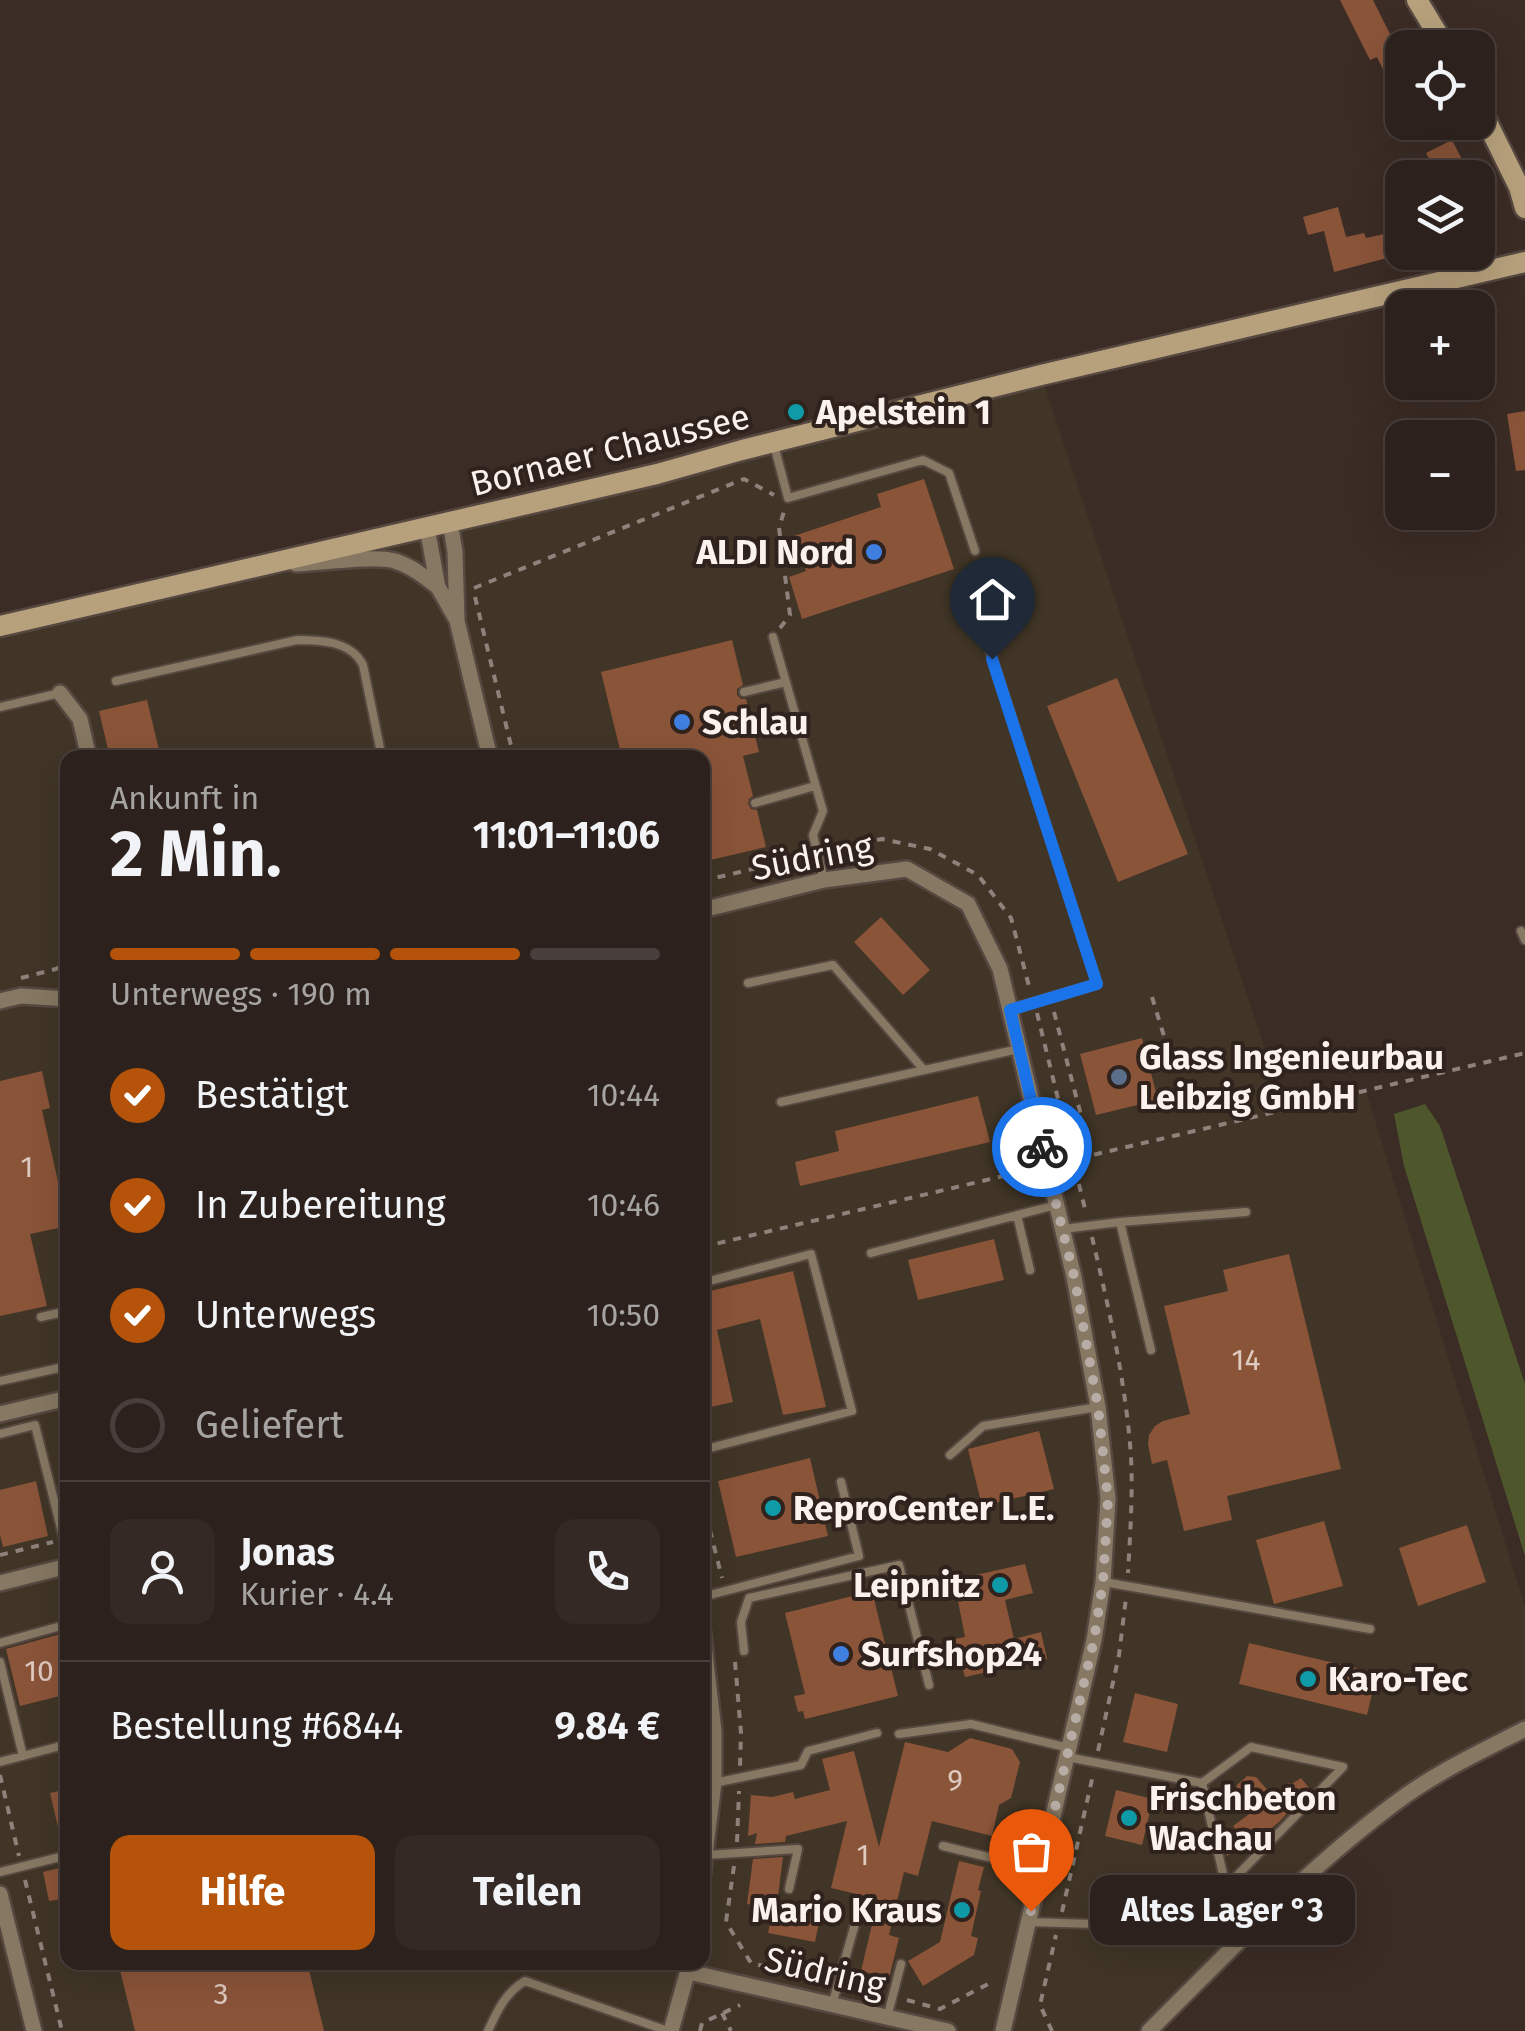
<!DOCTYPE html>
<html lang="de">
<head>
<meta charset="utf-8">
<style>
	body { margin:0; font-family:"Fira Sans",sans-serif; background:#342925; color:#f1f3f6; height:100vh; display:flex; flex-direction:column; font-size:38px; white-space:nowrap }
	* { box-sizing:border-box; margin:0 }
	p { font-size:32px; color:#a6a3a3 }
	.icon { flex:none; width:55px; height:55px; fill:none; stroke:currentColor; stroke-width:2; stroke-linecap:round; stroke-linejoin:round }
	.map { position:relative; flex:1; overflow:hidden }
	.side { position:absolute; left:60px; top:750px; width:650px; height:1220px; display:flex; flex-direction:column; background:#2c211c; border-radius:20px; box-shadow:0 10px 40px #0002,0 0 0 2px #483e3b }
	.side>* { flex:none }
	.tools { position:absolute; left:1385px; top:30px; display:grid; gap:20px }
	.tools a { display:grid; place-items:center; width:110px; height:110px; border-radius:20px; background:#2c211c; box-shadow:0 10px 40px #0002,0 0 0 2px #483e3b; font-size:50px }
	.pin { position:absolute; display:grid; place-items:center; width:85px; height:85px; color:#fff; margin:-102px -42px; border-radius:50% 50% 50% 0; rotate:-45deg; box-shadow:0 0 10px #0007 }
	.pin .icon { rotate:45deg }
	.courier { position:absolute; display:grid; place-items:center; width:100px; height:100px; margin:-50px; border:8px solid #1a73e8; border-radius:50%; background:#fff; color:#222; box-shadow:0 2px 12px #0007 }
	.bubble { position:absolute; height:70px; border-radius:20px; background:#2c211c; box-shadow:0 10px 40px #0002,0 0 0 2px #483e3b; font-size:32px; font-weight:700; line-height:70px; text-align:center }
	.head em { font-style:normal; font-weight:700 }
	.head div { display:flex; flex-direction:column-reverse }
	.head { display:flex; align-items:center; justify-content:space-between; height:170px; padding:0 50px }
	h1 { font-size:65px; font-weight:700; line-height:75px }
	.bar { display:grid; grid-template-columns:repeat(4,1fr); gap:15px 10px; align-content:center; height:120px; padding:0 50px }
	.bar i { height:12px; border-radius:8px; background:#483e3b }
	.bar .selected { background:#b45309 }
	.bar p { grid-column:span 4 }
	.line { display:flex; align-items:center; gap:25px; padding:0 50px; border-top:2px solid #483e3b }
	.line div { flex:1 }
	.round { display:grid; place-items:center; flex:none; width:105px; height:105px; border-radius:20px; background:#342925 }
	ol { padding:0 50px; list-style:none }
	li { display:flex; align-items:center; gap:30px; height:110px }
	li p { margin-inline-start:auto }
	li .icon { padding:10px; border-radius:50%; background:#b45309; color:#fff; stroke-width:4 }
	li:last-child { color:#a6a3a3 }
	li i { width:55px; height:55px; border:5px solid #483e3b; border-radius:50% }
	.primary-button { display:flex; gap:20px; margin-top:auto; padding:20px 50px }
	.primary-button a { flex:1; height:115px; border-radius:20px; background:#b45309; color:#fff; font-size:40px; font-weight:700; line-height:115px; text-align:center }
	.primary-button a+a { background:#342925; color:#f1f3f6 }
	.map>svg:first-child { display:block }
</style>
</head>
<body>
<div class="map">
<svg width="1525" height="2031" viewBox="0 0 1525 2031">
	<rect width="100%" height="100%" fill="#3b2c25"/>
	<path fill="#403526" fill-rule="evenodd" d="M1041,375L1285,1109L1366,1091L1525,1607V1729L1398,1801L1149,2031H0V626ZM68,758H702V1962H68Z"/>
	<path fill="#4e562b" d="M1425,1104L1440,1126L1525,1384V1556L1404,1166L1394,1114Z"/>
	<path fill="#8a5439" d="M1340,0H1373L1402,58V108L1377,57L1370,60Z
		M1452,140L1468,171L1457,178H1439L1426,153Z
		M1338,207L1346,237L1364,233L1366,238L1402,230V254L1334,272L1324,231L1308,235L1303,217Z
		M1525,411V470L1516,471L1507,414Z
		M924,479L954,569L802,619L789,577L806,571L794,536L881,507L877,494Z
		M732,640L743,685L737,689V695L741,699H746L759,752L743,756L753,796L749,799L748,804L751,809L757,810L766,847L702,862V758H622L601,672Z
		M1117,678L1188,854L1118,882L1047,706Z
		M147,700L161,758H110L99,711Z
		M881,917L930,970L903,995L854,942Z
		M1142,1038L1158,1100L1096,1115L1080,1054Z
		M42,1071L50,1108L42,1110L68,1226L30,1234L47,1306L0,1316V1081Z
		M978,1096L990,1142L800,1186L795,1162L839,1151L835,1131Z
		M994,1239L1004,1280L918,1300L908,1260Z
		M1289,1254L1341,1469L1227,1496L1232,1520L1184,1531L1167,1460L1152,1464L1148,1444L1149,1435L1155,1426L1163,1421L1190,1414L1164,1306L1228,1291L1223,1270Z
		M793,1271L826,1407L783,1415L760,1319L717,1330L733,1402L702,1409V1293Z
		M1039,1431L1054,1489L982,1506L968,1449Z
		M810,1458L828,1536L736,1557L718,1481Z
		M36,1481L48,1536L3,1547L0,1535V1490Z
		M1324,1521L1343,1586L1274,1604L1256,1540Z
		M1467,1525L1486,1582L1418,1606L1399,1548Z
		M1025,1564L1033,1593L1005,1600L1014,1639L1041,1632L1047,1659L965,1677L954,1639L965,1637L957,1596L971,1592L967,1577Z
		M872,1591L898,1696L805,1719L803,1711L798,1712L794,1696L805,1694L785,1613Z
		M68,1632V1694L20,1706L6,1649Z
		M1249,1643L1377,1673L1367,1715L1239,1684Z
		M1135,1693L1178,1704L1167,1752L1123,1742Z
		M970,1738L1012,1749L1020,1762L1011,1798L999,1805L992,1836L932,1821L918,1876L904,1872L889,1935L899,1938L889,1978L861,1971L878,1899L831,1888L847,1821L786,1836L785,1842L755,1844L757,1833L748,1836L751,1795L772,1797L793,1792L795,1799L830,1790L822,1759L854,1751L879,1847L905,1742L948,1752Z
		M1247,1776L1256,1777L1272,1795L1288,1783H1293L1301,1778L1310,1789L1279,1822L1250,1846L1246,1841L1227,1856L1223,1841L1236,1830L1233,1826L1252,1812L1236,1792L1237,1785Z
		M68,1789V1840H61L50,1793Z
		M1116,1790L1153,1799L1142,1845L1105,1836Z
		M783,1857L777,1904L821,1913L815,1942L768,1933L770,1923L759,1906L747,1904L753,1859Z
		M959,1861L984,1867L978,1890L981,1891L971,1936L978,1938L974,1955L923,1986L908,1961L940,1942Z
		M68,1866V1898L49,1901L43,1872Z
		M118,1962H307L324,2031H135Z"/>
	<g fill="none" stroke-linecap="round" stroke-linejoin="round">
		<defs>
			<path id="lane" d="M774,445L788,498L923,460L949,473L975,551
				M981,623L1097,984L1011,1009
				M773,637L823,811L813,835L824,880
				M116,681L297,640C321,640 351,641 363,665L382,758
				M744,692L786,682
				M0,707L60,693
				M755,803L815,786
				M1521,931L1525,940
				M748,983L833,965L924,1070
				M781,1102L1019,1049
				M1017,1215L1030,1270
				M1120,1222L1246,1212
				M1063,1229L1120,1222L1151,1350
				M871,1253L1056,1205
				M702,1283L811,1254L852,1411L702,1450
				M41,1317L68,1311
				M0,1381L68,1366
				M0,1434L35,1425L68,1556
				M950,1455L983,1426L1098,1407
				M1104,1582L1370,1629
				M702,1597L859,1556L841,1482
				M0,1643L68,1624
				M744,1651L741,1622L749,1598L899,1565L929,1685
				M0,1662L23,1756
				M899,1734L971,1724L1069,1748
				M1067,1757L1202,1783L1251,1747L1343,1767L1226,1887L1202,1783
				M0,1762L68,1744
				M714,1783L801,1765L808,1751L877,1733
				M943,1846L1041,1870
				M706,1855L798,1849L789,1889
				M0,1872L68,1855
				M1029,1922L1093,1924L1226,1887
				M832,2005L861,1903
				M887,2018L901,1964
				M488,2031C497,2011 506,1992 525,1981L668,2031"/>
			<path id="street" d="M450,522L455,552L457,621L490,758
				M427,528L438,587L455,617
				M296,564C322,563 373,555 395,561C411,566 425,577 438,587
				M60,693L80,719L89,758
				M702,910L824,880L907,869L968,904L1000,969L1074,1277L1098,1407L1108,1499L1103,1582L1094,1640L1003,2031
				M0,1001L21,996L68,999
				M0,1414L68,1398
				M0,1583L68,1566
				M702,1627L714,1731V1783L702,1878
				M0,1894L34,2031
				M689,1972L948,2031
				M671,2031L690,1963
				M1149,2031C1229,1952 1307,1868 1398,1801C1437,1772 1482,1751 1525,1729"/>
			<path id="secondary" d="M1417,0L1446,48
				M1478,104L1519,187L1525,208
				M0,626L657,474L742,450L1041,375L1525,262"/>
		</defs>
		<use href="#lane" stroke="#564841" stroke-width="12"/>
		<use href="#street" stroke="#564841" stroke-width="20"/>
		<use href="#secondary" stroke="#564841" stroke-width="25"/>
		<path stroke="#8f827c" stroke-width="4" stroke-dasharray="8 8" stroke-linecap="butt" d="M474,588L744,479L774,495
			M475,597L514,758
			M780,628L790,615L779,528L785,508
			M830,850L882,839L930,849L978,875L1011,918L1030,990
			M702,881L803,857
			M21,978L56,969L68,963
			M1152,997L1175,1072
			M1054,1012L1082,1119
			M1037,1013L1086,1213
			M1063,1162L1525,1053
			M1092,1237C1109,1309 1126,1383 1131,1457C1133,1496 1130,1535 1128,1573
			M702,1247L1029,1170
			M702,1499L722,1578
			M0,1555L53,1542
			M735,1662L741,1733L740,1767
			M1098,1751L1119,1655L1126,1598
			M0,1775L19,1856
			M737,1842L739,1791
			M734,1866L726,1922L751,1963L825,1981
			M25,1880L62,2031
			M1062,1912L1093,1775
			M849,1986L879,1993
			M907,2000L940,2009L990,1983
			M722,2013L731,2031
			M700,2031L702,2023L740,2005
			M1052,2031L1040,2005L1056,1935"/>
		<use href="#lane" stroke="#867862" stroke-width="8"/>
		<use href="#street" stroke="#867862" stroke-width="15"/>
		<use href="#secondary" stroke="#b7a17c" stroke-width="20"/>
	</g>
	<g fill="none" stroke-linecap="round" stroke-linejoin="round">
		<path stroke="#b8aca7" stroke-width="10" stroke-dasharray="0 18" d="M1031,1911L1094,1640L1103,1582L1108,1500L1098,1407L1074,1276L1042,1147"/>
		<path stroke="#1a73e8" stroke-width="12" d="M992,659L1097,984L1010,1010L1042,1147"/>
	</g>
	<g fill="#0f9aa8" stroke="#30221c" stroke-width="4">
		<circle cx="796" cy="412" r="10"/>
		<circle cx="773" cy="1508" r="10"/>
		<circle cx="1000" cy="1585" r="10"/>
		<circle cx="1308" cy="1679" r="10"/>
		<circle cx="1129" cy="1818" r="10"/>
		<circle cx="962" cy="1910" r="10"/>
	</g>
	<g fill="#3f7fe0" stroke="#30221c" stroke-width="4">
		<circle cx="874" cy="552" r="10"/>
		<circle cx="682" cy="722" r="10"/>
		<circle cx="841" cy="1654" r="10"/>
	</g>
	<circle fill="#5c6f8a" stroke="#30221c" stroke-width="4" cx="1119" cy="1077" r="10"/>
	<g text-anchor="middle" stroke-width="8" stroke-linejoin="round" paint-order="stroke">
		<g font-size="30" fill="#dfcac0">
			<text x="27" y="1177">1</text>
			<text x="1246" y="1370">14</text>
			<text x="39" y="1681">10</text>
			<text x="955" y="1790">9</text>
			<text x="863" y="1865">1</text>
			<text x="221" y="2004">3</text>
		</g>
		<g font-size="35" font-weight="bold" fill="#fbf1ed" stroke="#30221c" text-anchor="start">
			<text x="816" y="424">Apelstein 1</text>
			<text x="854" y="564" text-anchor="end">ALDI Nord</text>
			<text x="702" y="734">Schlau</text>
			<text x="1139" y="1069">Glass Ingenieurbau<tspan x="1139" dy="40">Leibzig GmbH</tspan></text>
			<text x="793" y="1520">ReproCenter L.E.</text>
			<text x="980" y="1597" text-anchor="end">Leipnitz</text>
			<text x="861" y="1666">Surfshop24</text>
			<text x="1328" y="1691">Karo-Tec</text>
			<text x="1149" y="1810">Frischbeton<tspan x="1149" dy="40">Wachau</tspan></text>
			<text x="942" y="1922" text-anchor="end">Mario Kraus</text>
		</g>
		<g font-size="35" fill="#fbf1ed" stroke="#30221c">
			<text transform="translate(610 450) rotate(-14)" y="12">Bornaer Chaussee</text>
			<text transform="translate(812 857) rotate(-11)" y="12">Südring</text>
			<text transform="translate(825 1972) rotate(13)" y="12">Südring</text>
		</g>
	</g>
</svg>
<div class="tools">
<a><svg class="icon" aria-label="locate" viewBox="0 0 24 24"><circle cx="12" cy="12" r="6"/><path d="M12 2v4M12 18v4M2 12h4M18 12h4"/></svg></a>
<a><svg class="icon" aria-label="layers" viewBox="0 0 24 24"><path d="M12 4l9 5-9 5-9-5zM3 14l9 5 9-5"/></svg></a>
<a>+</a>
<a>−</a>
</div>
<div class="pin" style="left:1031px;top:1911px;background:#ea580c"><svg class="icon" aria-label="bag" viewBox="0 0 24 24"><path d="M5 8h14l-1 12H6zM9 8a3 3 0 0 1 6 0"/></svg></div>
<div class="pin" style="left:992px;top:659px;background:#1f2937"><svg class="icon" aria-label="home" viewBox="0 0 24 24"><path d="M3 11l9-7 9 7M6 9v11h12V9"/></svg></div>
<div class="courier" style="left:1042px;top:1147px"><svg class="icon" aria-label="bike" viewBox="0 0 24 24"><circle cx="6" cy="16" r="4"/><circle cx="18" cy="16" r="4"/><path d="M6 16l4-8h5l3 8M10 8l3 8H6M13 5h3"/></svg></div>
<div class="bubble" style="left:1090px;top:1875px;width:265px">Altes Lager °3</div>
<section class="side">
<div class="head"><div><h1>2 Min.</h1><p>Ankunft in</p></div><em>11:01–11:06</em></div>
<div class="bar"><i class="selected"></i><i class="selected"></i><i class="selected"></i><i></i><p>Unterwegs · 190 m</p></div>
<ol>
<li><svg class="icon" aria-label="check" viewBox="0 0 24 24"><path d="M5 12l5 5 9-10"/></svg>Bestätigt<p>10:44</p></li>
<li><svg class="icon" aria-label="check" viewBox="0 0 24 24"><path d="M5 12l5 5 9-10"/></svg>In Zubereitung<p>10:46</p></li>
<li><svg class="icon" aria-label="check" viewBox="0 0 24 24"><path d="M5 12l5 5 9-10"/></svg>Unterwegs<p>10:50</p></li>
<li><i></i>Geliefert</li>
</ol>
<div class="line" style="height:180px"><a class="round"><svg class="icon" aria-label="person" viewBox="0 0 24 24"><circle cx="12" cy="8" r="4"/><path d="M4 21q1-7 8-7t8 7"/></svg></a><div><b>Jonas</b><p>Kurier · 4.4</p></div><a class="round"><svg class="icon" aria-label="phone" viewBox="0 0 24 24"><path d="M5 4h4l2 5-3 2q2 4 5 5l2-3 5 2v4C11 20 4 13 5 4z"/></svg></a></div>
<div class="line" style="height:130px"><div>Bestellung #6844</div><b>9.84 €</b></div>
<div class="primary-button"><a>Hilfe</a><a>Teilen</a></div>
</section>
</div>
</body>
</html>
